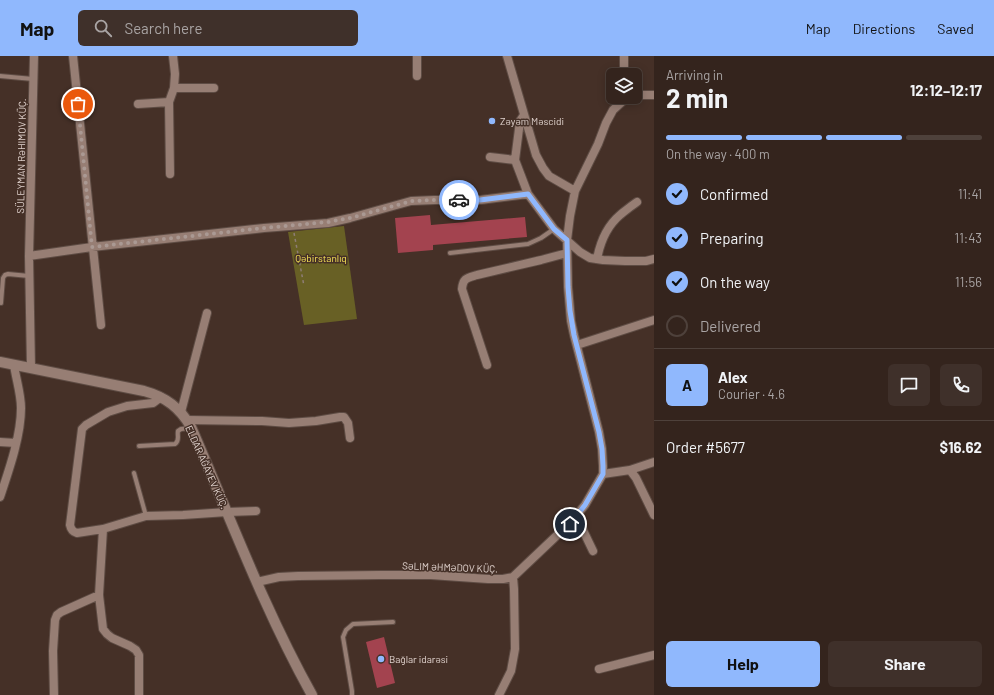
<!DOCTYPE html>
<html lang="en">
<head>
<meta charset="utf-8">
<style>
	body { margin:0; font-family:Barlow,sans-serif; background:#3f302a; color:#f1f3f6; height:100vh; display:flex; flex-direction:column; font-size:15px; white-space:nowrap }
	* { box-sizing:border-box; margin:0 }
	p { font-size:13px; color:#a9a4a4 }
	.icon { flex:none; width:22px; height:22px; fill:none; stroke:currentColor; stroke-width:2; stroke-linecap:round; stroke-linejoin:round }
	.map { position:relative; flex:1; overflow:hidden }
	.sheet { display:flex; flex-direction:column; background:#34241d; width:340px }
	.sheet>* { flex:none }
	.fabs { position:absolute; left:606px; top:12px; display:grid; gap:8px }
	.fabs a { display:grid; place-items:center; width:36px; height:36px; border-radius:6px; background:#34241d; box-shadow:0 2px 10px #0003,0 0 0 1px #4e413b; font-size:20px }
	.pin { position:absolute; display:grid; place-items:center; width:34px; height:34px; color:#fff; margin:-17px; border:2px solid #fff; border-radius:50%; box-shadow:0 1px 4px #0007 }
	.courier { position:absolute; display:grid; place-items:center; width:40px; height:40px; margin:-20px; border:3px solid #90b8fd; border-radius:50%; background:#fff; color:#222; box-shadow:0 1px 5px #0007 }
	.summary em { font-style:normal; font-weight:700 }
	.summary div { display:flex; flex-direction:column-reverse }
	.summary { display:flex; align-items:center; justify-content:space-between; height:68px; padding:0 12px }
	h1 { font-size:26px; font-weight:700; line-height:30px }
	.bar { display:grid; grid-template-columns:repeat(4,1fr); gap:6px 4px; align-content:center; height:48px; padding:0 12px }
	.bar i { height:5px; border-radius:3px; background:#4e413b }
	.bar .selected { background:#90b8fd }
	.bar p { grid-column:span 4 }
	.line { display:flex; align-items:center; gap:10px; padding:0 12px; border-top:1px solid #4e413b }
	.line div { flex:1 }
	.round { display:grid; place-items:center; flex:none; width:42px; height:42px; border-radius:6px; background:#3f302a }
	ol { padding:0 12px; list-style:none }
	li { display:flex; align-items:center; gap:12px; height:44px }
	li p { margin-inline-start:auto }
	li .icon { padding:4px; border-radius:50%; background:#90b8fd; color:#111; stroke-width:4 }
	li:last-child { color:#a9a4a4 }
	li i { width:22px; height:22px; border:2px solid #4e413b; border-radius:50% }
	.button { display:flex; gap:8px; margin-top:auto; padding:8px 12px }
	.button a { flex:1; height:46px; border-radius:6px; background:#90b8fd; color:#111; font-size:16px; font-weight:700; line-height:46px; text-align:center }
	.button a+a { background:#3f302a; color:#f1f3f6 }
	header { display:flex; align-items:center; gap:24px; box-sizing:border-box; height:56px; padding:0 20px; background:#90b8fd; color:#111 }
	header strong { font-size:19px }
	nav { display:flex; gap:22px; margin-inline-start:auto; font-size:14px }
	.search { width:280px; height:36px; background:#3f302a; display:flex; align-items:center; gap:10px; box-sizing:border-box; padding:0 14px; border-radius:6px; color:#a9a4a4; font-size:15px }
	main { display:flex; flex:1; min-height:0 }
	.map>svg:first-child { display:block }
</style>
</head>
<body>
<header>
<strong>Map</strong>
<div class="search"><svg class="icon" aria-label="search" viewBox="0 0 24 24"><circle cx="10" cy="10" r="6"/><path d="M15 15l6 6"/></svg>Search here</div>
<nav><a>Map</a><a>Directions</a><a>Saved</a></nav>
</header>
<main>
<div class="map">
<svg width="654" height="639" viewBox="0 0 654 639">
	<rect width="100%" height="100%" fill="#453027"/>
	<path fill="#686025" d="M344,170L357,263L304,269L288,176Z"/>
	<path fill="#a3434f" d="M430,159L431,169L525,161L527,181L433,189V194L398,197L395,162Z
		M384,581L395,627L377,632L366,586Z"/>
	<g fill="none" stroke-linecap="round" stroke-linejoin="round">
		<defs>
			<path id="service" d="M0,20L33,23
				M450,197L528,188L541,182L554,173
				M1,247L3,222L5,219L8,218L29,220
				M139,390L175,388C180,385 177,380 178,375L181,373L191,372
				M134,417L146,460
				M352,639V635L343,581L346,574L353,568L393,566"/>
			<path id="minor" d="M73,0L101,269
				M507,0L536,99L543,112L549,120L575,135
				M624,19V0
				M417,20V0
				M174,32H214
				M635,40L642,39H654
				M138,48L169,46
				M524,59L520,65L515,104L528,138L554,173L580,196L590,202L603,204L625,205H646L654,203
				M490,101L515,104
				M170,118L169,46L174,32L175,18L173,0
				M29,200L92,191L264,172L328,167L350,162L411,145L435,144H480L528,138
				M597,203C600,187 607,170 620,159C625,155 631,150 637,146
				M577,289L654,264
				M487,309L462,233C463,222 467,222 477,219L541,204L567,197
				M31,312L29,200L34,0
				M161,341L153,347L127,350L108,356L86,369L82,373L70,469C71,474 73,476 77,477L103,473L146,460L183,459L227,456L256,455
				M181,356L207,257
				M187,364L262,365L289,367L316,365L340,361H344L348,367L350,382
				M0,386L16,387
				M630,414L654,406
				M603,418L630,414L636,422L654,459
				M0,441C9,414 21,380 21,352C21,338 16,323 14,309
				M576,461L580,468L593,495
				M103,473L99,539L103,573L107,578L112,582L130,590L136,594L139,599V639
				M257,526L279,521L298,520L380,519H431L488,523H503L513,521L570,467L585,449L603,418V410L602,393L599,376L574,279L571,265L568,231L567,184L570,160L575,135L598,88L606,67L613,54L624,44L632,41
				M599,613L654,599
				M54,639L53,595L55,564L57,559L61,556L99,539
				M499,639L511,615L515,593L514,533L513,521"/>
			<path id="secondary" d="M0,306L144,335C166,341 180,352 191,371C230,461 264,553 312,639"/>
		</defs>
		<use href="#service" stroke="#5e4c44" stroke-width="6"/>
		<use href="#minor" stroke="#5e4c44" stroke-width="10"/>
		<use href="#secondary" stroke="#5e4c44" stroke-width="12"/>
		<path stroke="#8e7d76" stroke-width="1.5" stroke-dasharray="3 3" stroke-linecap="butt" d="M294,177L304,230"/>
		<use href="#service" stroke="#977e74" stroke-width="4"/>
		<use href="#minor" stroke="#977e74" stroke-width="8"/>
		<use href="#secondary" stroke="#977e74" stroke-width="10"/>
	</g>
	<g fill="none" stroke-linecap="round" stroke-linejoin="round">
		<path stroke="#aa9993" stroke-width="4" stroke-dasharray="0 7.2" d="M78,48L92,191L264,172L328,166L350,162L412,145L435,144H459"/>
		<path stroke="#90b8fd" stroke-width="5" d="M459,144H480L528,138L554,173L567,184L568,231L570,255L574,279L599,376L602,393L603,410V418L585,449L570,468"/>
	</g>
	<g fill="#90b8fd" stroke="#453027" stroke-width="1.5">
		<circle cx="492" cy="65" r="4"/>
		<circle cx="381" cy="603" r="4"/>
	</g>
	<g text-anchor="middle" stroke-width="3" stroke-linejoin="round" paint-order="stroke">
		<g font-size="10" fill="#e0d2cd" stroke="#453027" text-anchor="start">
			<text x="500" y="69">Zəyəm Məscidi</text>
			<text x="389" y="607">Bağlar idarəsi</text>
		</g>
		<g font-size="10" fill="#e0d2cd" stroke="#453027">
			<text transform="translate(21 100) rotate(-89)" y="4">SÜLEYMAN RƏHIMOV KÜÇ.</text>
			<text transform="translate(207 411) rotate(66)" y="4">ELDAR AĞAYEV KÜÇ.</text>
			<text transform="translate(450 511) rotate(2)" y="4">SƏLIM ƏHMƏDOV KÜÇ.</text>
		</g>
		<g font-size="10" fill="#f6e357" stroke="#453027">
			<text x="321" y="206">Qəbirstanlıq</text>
		</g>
	</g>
</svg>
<div class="fabs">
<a><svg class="icon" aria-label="layers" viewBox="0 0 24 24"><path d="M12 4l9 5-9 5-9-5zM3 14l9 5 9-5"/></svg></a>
</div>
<div class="pin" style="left:78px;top:48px;background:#ea580c"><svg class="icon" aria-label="bag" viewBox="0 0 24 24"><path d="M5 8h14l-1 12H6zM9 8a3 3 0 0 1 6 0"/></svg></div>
<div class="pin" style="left:570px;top:468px;background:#1f2937"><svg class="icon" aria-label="home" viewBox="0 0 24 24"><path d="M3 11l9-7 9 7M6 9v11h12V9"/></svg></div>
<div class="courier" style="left:459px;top:144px"><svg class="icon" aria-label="car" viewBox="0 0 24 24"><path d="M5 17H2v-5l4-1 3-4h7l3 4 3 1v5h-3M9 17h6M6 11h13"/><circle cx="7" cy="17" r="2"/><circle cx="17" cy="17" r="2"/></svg></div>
</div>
<section class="sheet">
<div class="summary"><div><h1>2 min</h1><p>Arriving in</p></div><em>12:12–12:17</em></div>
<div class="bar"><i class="selected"></i><i class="selected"></i><i class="selected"></i><i></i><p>On the way · 400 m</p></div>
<ol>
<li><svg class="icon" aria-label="check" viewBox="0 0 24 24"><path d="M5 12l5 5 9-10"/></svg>Confirmed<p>11:41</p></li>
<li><svg class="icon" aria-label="check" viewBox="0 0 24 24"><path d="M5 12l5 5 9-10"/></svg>Preparing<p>11:43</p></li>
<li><svg class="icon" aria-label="check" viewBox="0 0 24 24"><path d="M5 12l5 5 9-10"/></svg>On the way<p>11:56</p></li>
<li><i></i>Delivered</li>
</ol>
<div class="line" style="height:72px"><b class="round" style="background:#90b8fd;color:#111">A</b><div><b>Alex</b><p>Courier · 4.6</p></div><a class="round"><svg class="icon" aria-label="chat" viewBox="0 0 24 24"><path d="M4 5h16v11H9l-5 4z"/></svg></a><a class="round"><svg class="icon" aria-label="phone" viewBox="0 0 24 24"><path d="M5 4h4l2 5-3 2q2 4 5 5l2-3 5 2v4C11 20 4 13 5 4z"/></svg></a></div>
<div class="line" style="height:52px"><div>Order #5677</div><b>$16.62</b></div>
<div class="button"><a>Help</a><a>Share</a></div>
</section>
</main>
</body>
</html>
